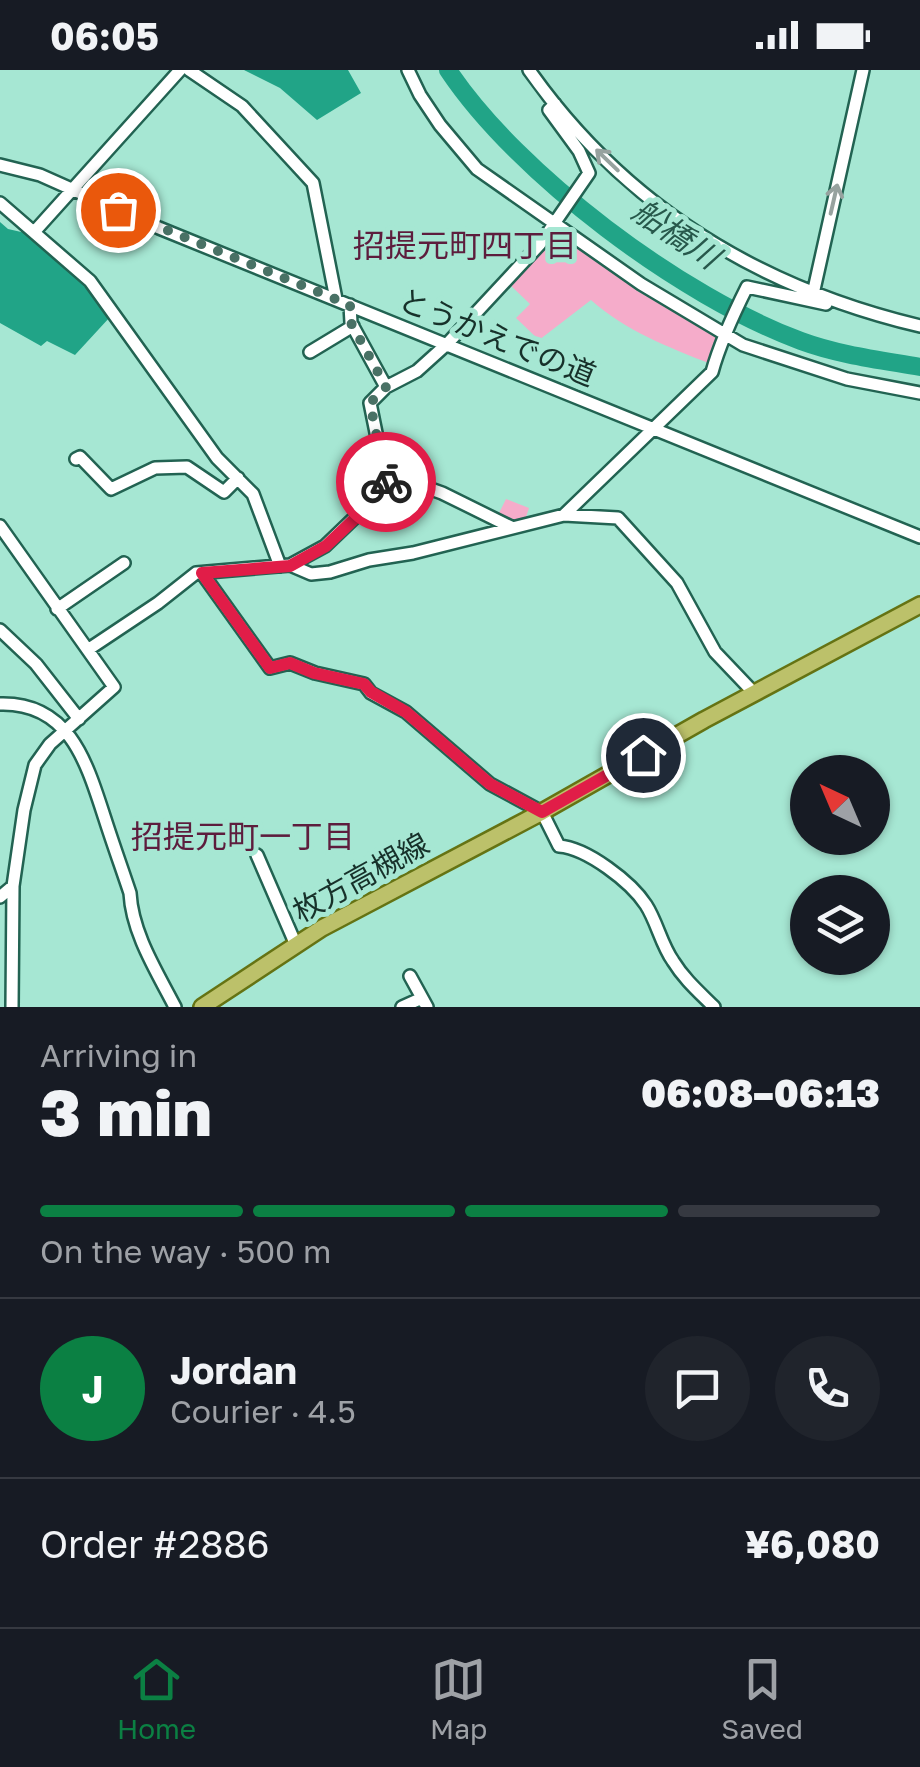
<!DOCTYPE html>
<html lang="en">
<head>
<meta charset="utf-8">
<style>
	body { margin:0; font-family:"Golos Text","Noto Sans JP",sans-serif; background:#20242c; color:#f1f3f6; height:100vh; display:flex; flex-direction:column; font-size:38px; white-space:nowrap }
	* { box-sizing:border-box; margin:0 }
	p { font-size:32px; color:#9ea1a6 }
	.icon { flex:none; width:55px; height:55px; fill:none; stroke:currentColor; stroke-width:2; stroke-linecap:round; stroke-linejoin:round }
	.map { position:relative; height:937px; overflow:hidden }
	.panel { display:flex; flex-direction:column; background:#171b24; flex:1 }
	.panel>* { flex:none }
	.needle { width:65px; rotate:316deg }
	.buttons { position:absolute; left:790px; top:685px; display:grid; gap:20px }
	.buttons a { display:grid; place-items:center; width:100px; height:100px; border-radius:50%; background:#171b24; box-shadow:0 2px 8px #0004; font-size:50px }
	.pin { position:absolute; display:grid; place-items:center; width:85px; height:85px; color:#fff; margin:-42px; border:5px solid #fff; border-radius:50%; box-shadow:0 2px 10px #0007 }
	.courier { position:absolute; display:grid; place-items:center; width:100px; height:100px; margin:-50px; border:8px solid #e11d48; border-radius:50%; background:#fff; color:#222; box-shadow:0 2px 12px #0007 }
	.overview em { font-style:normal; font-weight:800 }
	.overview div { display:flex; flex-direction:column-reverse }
	.overview { display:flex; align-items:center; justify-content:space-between; height:170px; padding:0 40px }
	h1 { font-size:65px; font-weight:800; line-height:75px }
	.bar { display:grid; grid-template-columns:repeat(4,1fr); gap:15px 10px; align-content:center; height:120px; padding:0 40px }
	.bar i { height:12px; border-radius:8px; background:#363941 }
	.bar .active { background:#0b8043 }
	.bar p { grid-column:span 4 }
	.line { display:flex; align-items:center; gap:25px; padding:0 40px; border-top:2px solid #363941 }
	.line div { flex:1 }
	.round { display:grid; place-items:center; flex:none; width:105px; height:105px; border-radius:52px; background:#20242c }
	.status { display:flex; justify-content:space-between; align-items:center; height:70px; padding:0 50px; background:#171b24; direction:ltr }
	.status svg { height:28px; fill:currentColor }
	.menu { display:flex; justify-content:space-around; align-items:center; height:140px; border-top:2px solid #363941; background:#171b24; font-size:28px; color:#9ea1a6 }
	.menu a { display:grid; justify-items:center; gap:5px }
	.menu .active { color:#0b8043 }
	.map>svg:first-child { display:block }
</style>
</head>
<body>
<div class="status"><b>06:05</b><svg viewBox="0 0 49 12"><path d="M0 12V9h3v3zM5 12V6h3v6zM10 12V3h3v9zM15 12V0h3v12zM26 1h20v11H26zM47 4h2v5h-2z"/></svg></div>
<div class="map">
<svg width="920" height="937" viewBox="0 0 920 937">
	<rect width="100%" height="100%" fill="#a6e7d3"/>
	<path fill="#f5acca" d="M555,158L639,222L718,265L711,294C668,277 626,261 591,230L539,270L516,248L530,234L508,213Z
		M506,429L529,438L524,453L512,455L497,447Z"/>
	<path fill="#21a487" d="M244,0H348L361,23L317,50L280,18Z
		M0,152L8,159L30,164L99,224L110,247L75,285L47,271L41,276L0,253Z"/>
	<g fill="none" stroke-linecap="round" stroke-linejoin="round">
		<path stroke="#21a487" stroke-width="18" d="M448,0C518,105 682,227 801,271C839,285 880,290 920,297"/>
		<defs>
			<path id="minor" d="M189,0L242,36L313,113L336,229
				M408,0L420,25L440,55L477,99L641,214L743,275L847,309L920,323
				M529,0C625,136 760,218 920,256
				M0,95L40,105L159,158L920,467
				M0,133L90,211L217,388L253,424L280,496
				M35,161L180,0
				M813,224L863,0
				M350,235L351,253L386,317
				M310,282L353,256
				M76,389L80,387L111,419L155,398L187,397L224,422L238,408
				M387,417L370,333L386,317L417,301L448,273L540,174L589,103L579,81L549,40L555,34
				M564,445L712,302C720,273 733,245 747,217L826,234
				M0,456L114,617L50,674L35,695L24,740L13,816L12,937
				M290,495L325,476L397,407L442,423L511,457
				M202,503L270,598L290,593L315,603L364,614L371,623L406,642L490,714L542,742L559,776C587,778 631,812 646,835C657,852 661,874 673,891C684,909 699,922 714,937
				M57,539L124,493
				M0,560L36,594L79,649
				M89,579L158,533L196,503L290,495L311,504L330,502L369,490L413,483L564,445L618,448L677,513L715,582L755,624
				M0,634C70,632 87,694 105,749C113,774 122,799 130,823C132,863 157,902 175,937
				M257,785L296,875
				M0,827L13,816
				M410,906L427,937
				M402,937L422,928"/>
			<path id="major" d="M202,937L322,858L542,742L704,650L920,535"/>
		</defs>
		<use href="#minor" stroke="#226352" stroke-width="16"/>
		<use href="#major" stroke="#657313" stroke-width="20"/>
		<use href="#minor" stroke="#fff" stroke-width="11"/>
		<use href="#major" stroke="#bcc16a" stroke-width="15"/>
	</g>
	<defs><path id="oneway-shaft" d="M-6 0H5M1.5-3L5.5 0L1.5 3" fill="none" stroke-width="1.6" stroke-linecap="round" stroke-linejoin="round" transform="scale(2.5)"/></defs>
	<g stroke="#97a29f">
		<use href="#oneway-shaft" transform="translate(607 90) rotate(-136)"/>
		<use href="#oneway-shaft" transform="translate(834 129) rotate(-77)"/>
	</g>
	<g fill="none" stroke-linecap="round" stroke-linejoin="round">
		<path stroke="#497165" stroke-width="10" stroke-dasharray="0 18" d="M118,140L350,235L351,253L386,317L370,333L386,412"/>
		<path stroke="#e11d48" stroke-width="12" d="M386,412L388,417L326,476L290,496L202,503L270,598L290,593L314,603L364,614L371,622L406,642L490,714L542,742L643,685"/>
	</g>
	<g text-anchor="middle" stroke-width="10" stroke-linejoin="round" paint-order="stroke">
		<g font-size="30" fill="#17312a" stroke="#a6e7d3">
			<text transform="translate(497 268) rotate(22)" y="10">とうかえでの道</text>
			<text transform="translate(361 808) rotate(-29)" y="10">枚方高槻線</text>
		</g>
		<g font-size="32" font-style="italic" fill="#27584b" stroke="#a6e7d3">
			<text transform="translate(676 164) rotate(34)" y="11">船橋川</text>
		</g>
		<g font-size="32" fill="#5d1d3d" stroke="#a6e7d3">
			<text x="465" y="187">招提元町四丁目</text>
			<text x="243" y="778">招提元町一丁目</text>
		</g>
	</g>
</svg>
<div class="buttons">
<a><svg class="needle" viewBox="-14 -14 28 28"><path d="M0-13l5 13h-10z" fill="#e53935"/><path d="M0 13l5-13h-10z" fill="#9ea1a6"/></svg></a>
<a><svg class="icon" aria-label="layers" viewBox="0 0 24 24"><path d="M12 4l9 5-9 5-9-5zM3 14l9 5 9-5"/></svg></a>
</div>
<div class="pin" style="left:118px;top:140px;background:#ea580c"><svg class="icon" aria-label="bag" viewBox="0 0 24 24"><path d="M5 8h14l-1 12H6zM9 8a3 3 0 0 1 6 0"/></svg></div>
<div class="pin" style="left:643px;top:685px;background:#1f2937"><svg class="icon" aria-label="home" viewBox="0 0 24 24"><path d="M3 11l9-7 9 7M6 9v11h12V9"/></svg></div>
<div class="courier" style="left:386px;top:412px"><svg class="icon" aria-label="bike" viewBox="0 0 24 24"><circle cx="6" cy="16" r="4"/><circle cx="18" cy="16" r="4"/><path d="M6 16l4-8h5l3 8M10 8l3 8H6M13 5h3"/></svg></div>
</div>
<section class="panel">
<div class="overview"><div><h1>3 min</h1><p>Arriving in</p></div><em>06:08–06:13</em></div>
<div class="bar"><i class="active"></i><i class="active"></i><i class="active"></i><i></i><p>On the way · 500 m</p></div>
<div class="line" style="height:180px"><b class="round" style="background:#0b8043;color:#fff">J</b><div><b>Jordan</b><p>Courier · 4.5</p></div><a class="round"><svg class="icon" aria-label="chat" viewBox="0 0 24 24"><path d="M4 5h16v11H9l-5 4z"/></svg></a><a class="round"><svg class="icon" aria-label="phone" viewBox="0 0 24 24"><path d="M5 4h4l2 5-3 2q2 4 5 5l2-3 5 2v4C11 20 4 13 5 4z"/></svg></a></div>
<div class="line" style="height:130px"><div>Order #2886</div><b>¥6,080</b></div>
</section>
<nav class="menu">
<a class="active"><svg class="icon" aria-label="home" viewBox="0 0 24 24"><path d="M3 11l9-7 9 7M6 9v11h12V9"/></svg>Home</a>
<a><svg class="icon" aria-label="map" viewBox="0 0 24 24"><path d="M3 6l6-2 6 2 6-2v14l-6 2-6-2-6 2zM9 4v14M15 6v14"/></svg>Map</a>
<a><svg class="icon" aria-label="saved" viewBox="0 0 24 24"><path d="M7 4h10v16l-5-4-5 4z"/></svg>Saved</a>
</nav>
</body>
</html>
